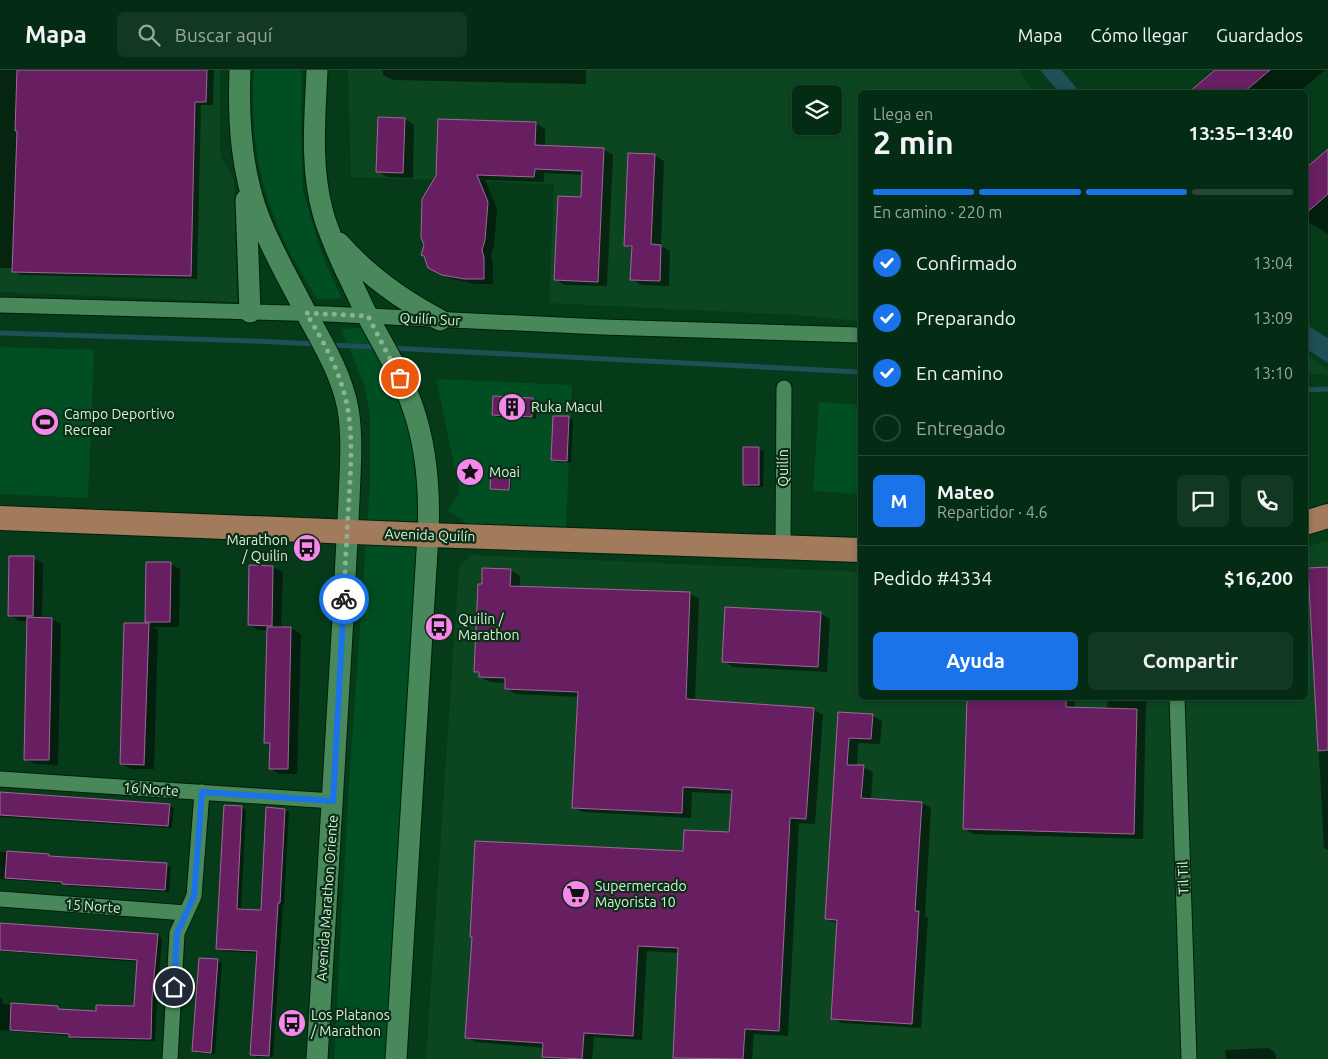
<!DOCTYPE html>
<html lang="es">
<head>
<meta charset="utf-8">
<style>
	body { margin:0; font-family:Ubuntu,sans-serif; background:#123822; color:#f1f3f6; height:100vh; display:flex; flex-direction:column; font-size:19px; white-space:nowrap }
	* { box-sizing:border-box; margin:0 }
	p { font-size:16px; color:#97a7a0 }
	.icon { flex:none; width:28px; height:28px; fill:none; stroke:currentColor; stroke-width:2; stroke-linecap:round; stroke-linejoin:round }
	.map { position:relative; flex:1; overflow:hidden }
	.side { position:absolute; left:858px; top:20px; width:450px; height:610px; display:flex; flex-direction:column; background:#042c14; border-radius:8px; box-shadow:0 2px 8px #0003,0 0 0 1px #254834 }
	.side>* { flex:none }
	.buttons { position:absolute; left:792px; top:15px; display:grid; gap:10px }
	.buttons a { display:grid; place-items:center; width:50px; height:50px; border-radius:8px; background:#042c14; box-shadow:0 2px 8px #0003,0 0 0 1px #254834; font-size:25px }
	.pin { position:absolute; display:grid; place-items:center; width:42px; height:42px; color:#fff; margin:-21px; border:2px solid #fff; border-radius:50%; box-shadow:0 1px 5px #0007 }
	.courier { position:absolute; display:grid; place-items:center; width:50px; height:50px; margin:-25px; border:4px solid #1a73e8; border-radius:50%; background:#fff; color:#222; box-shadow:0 1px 6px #0007 }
	.head em { font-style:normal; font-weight:700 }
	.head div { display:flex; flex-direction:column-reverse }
	.head { display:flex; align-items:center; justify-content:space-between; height:85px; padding:0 15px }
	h1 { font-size:32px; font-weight:700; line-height:38px }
	.bar { display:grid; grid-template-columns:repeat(4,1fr); gap:8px 5px; align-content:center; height:60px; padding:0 15px }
	.bar i { height:6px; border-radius:4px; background:#254834 }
	.bar .selected { background:#1a73e8 }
	.bar p { grid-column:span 4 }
	.line { display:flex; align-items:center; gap:12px; padding:0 15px; border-top:1px solid #254834 }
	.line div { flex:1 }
	.round { display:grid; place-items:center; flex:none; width:52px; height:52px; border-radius:8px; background:#123822 }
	ol { padding:0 15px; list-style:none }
	li { display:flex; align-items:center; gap:15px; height:55px }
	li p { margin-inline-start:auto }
	li .icon { padding:5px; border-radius:50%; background:#1a73e8; color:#fff; stroke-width:4 }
	li:last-child { color:#97a7a0 }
	li i { width:28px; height:28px; border:2px solid #254834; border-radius:50% }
	.primary-button { display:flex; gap:10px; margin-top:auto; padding:10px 15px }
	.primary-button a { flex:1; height:58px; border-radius:8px; background:#1a73e8; color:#fff; font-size:20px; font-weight:700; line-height:58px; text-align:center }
	.primary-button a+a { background:#123822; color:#f1f3f6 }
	header { display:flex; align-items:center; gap:30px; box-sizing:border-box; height:70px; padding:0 25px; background:#042c14; border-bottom:1px solid #254834 }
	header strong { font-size:24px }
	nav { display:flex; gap:28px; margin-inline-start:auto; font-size:18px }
	.search { width:350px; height:45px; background:#123822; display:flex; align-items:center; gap:12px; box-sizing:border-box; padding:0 18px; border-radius:8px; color:#97a7a0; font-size:19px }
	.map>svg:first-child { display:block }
</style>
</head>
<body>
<header>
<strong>Mapa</strong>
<div class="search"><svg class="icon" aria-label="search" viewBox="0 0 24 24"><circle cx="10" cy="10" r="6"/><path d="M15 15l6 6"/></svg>Buscar aquí</div>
<nav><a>Mapa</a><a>Cómo llegar</a><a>Guardados</a></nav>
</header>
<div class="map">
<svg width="1328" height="989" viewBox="0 0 1328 989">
	<rect width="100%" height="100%" fill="#063b1a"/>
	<path fill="#0b4621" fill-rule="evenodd" d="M0,0H220V86L234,110L237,232L0,222Z
		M348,0H1018L1035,22H860V251L797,245L549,233L554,114L351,107ZM801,24H834V56H801Z
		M1305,284L1328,300V305L1305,304Z
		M1328,471V989H426L459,497L471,485L860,502V628H1305V477Z"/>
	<path fill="#004e22" d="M254,0H302L301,59L303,121L318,172L327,197L342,228L317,229C304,207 290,185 280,162C256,106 251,60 254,0Z
		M363,258L396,315L421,403L389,989H334L348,730L370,414V344L365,317L341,259Z
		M0,277L94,280L88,428L0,424Z
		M436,309L572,315L566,457L467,454L448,440L460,422Z
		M819,332L860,335V375L857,424L813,421Z"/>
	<path fill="#1f4f57" d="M1040,0H1061L1080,22H1059Z
		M1305,254L1328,268V293L1305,278Z"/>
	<path fill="#0007" d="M0,0H214L213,35H201L197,209L20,205L13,201L14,198H0Z
		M383,0H586V14L393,10L383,5Z
		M1217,0H1325L1299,22H1192Z
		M379,48L405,49L414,55L413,108L387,107L378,101Z
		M536,53L545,59V77L603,79L613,85L607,216L565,215L555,209L582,128L584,105L544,103V112L485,110L497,138L494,176L491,186L493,194V214H475L453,209L439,203L426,175L423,129Z
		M1328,81V164L1305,150V101Z
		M654,85L664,91L661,176L670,181L669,216L641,215L632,209L633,179L626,175Z
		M533,329L537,332L536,349L497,347L493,345Z
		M568,347L573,350L571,393L557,392L552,390Z
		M744,379H759L764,381L763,417H748L744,414Z
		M509,405L511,406V420L492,419Z
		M33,488L43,493L42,549H52L61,554L58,695L35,694L25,689L29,551H19L9,545Z
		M170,494L180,499L179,557H152L158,560L154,699H131L121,693L125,554H152L146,551Z
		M250,497H273L283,502L281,558H291L301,564L297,704H279L270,698L271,675L266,672L268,560H258L249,554Z
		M1328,499V780L1324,778L1309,500Z
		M511,500L520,506V517L690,524L699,529L695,631L813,639L823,645L815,754L799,753L788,966L754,964L752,989H678L674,987L679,883L647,881L642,970L594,967L592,989H547L543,987L544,978L476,972L466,967L474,868L471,867L684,783L730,763L733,724L692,722L691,748L583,742L573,737L579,627L516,624L506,619L507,613L490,612L480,607V604L476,602L483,515Z
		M820,543L830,549L827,602L733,597L724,591Z
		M968,628H1075V638L1107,639L1108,628H1146L1143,769L973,764L964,758Z
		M839,643L872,645L882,651L880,674L858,673L857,696L863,697L873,702L871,729L922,733L931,738L925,846L928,848L921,958L842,953L832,948L838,854L826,849Z
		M0,724L169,735L174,738L172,758L0,747Z
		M225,736L242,737L246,740L241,840L262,842L285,740L289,742L284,835H283L273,987H256L252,984L258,883L222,881L217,878Z
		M0,782L25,783L49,786L52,787L166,795L171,797L169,822L68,816L65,814L0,809Z
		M0,854L158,866L162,868L157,931L155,971L74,969L69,966L0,960V928L3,929L2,934L58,938L63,941L97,942L135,937L138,892L0,881Z
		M217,890L222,893L215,984L198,983L194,981Z
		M1268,978L1275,982L1276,989H1226L1225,980Z"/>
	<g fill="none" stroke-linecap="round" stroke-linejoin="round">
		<path stroke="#1f4f57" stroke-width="5" d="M0,263L254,271L317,274
			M330,275L377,277
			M390,278L860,302
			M1305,320L1328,319"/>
	</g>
	<path fill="#671f62" stroke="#9f6899" d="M17,0H207L206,32H195L191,206L12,202L17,61H15Z
		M1215,0H1270L1244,22H1189Z
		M378,47L405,48L403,103L376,102Z
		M438,49L536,52L535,75L604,78L598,212L554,210L558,126L581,127L582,101L535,99L534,107L477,105L488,132L485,170L482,180L484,188V209H464L442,205L428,198L424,186L421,185L424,175L421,167L422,129L437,104H436Z
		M1328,79V124L1305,144V99Z
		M628,83L655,84L651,174L661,175L660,211L630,210L632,176H624Z
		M493,326L533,328L532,347L492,345Z
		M553,346H569L567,391L551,390Z
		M743,377H759V415H743Z
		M491,403H510L509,420L490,419Z
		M9,486H34L33,546H8Z
		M146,492H171L170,552H145Z
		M249,495L273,496L272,556L248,555Z
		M1328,497V680L1318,681L1308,498Z
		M482,498L511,499L510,516L690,522L686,629L814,638L806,749L790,748L779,961L745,959L743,989L673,988L678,878L638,876L633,966L584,963L582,989L542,987L543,973L465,968L472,867H470L475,771L683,781L684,760L729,762L732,720L683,717L682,743L572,738L578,622L505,619V608L479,607V602H474L478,514H482Z
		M725,537L821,542L818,597L722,592Z
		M27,547L52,548L49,690H24Z
		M124,553H149L144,695L120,694Z
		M267,557H291L288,699H269L270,673H264Z
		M967,628H1066V637L1137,639L1134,764L963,759Z
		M838,642L873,644L871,669L849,668L847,695H864L861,728L922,732L915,841H919L912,954L831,949L837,850L825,849Z
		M0,722L170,734L168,756L0,745Z
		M224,735L242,736L237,839L261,840L266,737L285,739L280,833H278L269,986L250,985L257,881L216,879Z
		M7,781L49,784V786L167,793L165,820L62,814V812L5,808Z
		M0,853L158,864L152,928L151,969L69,967V964L10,960L11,933L58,936V939L96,941V935L134,936L137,890L0,880Z
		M199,888L218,889L211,983L192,981Z"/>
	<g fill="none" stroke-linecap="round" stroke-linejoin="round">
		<defs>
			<path id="street" d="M0,235L327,244L602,257L860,265
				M783,477L784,318
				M1177,628L1189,989
				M0,709L333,731
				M0,829L186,843
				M170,989L177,863L194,826L202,722"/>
			<path id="secondary" d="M240,0C238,51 241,103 260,150C272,180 288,208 303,237C320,270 341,301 348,339C353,369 350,400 349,430C347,469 345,508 343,547C335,694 325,842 317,989
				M317,0C315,47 310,97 323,143C328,162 337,181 345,199C353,215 360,231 368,247C384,277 402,306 413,338C427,379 430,422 428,465L396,989
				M246,130L250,242
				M339,173C367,205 402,230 440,250"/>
			<path id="primary" d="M0,448L428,465L860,480
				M1305,453L1328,446"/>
		</defs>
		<use href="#street" stroke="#001f09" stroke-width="17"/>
		<use href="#secondary" stroke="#001f09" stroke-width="23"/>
		<use href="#primary" stroke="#001f09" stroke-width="26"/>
		<use href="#street" stroke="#49885a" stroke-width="15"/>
		<use href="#secondary" stroke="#49885a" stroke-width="21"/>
		<use href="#primary" stroke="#a27a5c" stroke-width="24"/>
	</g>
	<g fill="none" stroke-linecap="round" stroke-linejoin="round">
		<path stroke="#8bb296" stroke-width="5" stroke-dasharray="0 9" d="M344,529C345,496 347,463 349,429C351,393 354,355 343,319C335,292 321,267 306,243L368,246L400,308"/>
		<path stroke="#1a73e8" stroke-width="6" d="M174,917L177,863L194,826L202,722L333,731L344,529"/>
	</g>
	<defs>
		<symbol id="building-disc" viewBox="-11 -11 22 22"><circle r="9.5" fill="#f788eb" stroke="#0c2e17"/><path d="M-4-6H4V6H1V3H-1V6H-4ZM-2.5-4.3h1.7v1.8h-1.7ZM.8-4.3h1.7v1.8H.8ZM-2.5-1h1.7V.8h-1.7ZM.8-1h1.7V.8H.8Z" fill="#111"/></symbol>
		<symbol id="stadium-disc" viewBox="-11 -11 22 22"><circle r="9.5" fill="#f788eb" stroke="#0c2e17"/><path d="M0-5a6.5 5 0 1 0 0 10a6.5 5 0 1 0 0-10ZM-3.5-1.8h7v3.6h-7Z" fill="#111"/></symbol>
		<symbol id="sight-disc" viewBox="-11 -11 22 22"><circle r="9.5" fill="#f788eb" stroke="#0c2e17"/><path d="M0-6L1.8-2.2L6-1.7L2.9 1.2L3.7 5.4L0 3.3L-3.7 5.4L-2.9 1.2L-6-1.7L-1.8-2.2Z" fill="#111"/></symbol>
		<symbol id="bus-disc" viewBox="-11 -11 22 22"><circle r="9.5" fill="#f788eb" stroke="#0c2e17"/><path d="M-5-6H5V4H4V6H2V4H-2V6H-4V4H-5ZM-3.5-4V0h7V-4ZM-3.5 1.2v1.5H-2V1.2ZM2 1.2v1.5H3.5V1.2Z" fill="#111"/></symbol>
		<symbol id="supermarket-disc" viewBox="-11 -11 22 22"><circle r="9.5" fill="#f788eb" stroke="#0c2e17"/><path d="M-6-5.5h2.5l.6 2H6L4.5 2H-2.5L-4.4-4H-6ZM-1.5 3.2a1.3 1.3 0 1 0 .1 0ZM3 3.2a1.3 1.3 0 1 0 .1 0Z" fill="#111"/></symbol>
	</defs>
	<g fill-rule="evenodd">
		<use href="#building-disc" x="496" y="321" width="32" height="32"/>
		<use href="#stadium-disc" x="29" y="336" width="32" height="32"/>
		<use href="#sight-disc" x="454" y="386" width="32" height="32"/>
		<use href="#bus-disc" x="291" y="462" width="32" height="32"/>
		<use href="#bus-disc" x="423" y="541" width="32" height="32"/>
		<use href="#supermarket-disc" x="560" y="808" width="32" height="32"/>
		<use href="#bus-disc" x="276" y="937" width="32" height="32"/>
	</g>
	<g text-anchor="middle" stroke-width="4.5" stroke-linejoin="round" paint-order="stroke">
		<g font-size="14" fill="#d2f2d8" stroke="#0c2e17">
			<text transform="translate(430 249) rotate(3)" y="5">Quilín Sur</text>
			<text transform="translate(783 398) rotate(-90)" y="5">Quilín</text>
			<text transform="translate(430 465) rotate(2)" y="5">Avenida Quilín</text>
			<text transform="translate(151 719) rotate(4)" y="5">16 Norte</text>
			<text transform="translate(1183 808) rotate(-92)" y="5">Til Til</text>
			<text transform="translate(327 828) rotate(-86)" y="5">Avenida Marathon Oriente</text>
			<text transform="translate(93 836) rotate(4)" y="5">15 Norte</text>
		</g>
		<g font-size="14" fill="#d2f2d8" stroke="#0c2e17" text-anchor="start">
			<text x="531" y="342">Ruka Macul</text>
			<text x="64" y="349">Campo Deportivo<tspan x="64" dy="16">Recrear</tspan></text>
			<text x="489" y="407">Moai</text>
			<text x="288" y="475" text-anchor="end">Marathon<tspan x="288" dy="16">/ Quilin</tspan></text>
			<text x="458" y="554">Quilin /<tspan x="458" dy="16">Marathon</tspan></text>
			<text x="595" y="821">Supermercado<tspan x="595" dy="16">Mayorista 10</tspan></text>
			<text x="311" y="950">Los Platanos<tspan x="311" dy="16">/ Marathon</tspan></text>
		</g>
	</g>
</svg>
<div class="buttons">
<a><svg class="icon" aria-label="layers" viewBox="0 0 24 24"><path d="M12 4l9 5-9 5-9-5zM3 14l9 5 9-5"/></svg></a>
</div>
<div class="pin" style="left:400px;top:308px;background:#ea580c"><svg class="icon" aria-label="bag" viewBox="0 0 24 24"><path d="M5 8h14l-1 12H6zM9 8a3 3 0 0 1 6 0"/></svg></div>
<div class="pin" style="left:174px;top:917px;background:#1f2937"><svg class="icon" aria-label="home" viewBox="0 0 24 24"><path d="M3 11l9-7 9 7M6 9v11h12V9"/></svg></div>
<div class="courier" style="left:344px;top:529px"><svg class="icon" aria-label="bike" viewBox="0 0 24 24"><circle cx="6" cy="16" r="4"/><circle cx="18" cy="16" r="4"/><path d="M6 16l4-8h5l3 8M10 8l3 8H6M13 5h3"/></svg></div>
<section class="side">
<div class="head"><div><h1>2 min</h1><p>Llega en</p></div><em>13:35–13:40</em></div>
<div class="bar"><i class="selected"></i><i class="selected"></i><i class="selected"></i><i></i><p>En camino · 220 m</p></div>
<ol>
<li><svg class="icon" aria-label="check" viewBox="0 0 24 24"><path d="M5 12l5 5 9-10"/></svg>Confirmado<p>13:04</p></li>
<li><svg class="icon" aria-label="check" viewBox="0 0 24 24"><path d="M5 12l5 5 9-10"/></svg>Preparando<p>13:09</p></li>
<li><svg class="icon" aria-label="check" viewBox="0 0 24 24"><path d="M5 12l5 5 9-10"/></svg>En camino<p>13:10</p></li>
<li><i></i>Entregado</li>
</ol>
<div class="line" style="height:90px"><b class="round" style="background:#1a73e8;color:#fff">M</b><div><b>Mateo</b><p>Repartidor · 4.6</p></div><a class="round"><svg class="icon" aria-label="chat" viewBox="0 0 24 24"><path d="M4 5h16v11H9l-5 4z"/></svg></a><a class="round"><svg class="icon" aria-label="phone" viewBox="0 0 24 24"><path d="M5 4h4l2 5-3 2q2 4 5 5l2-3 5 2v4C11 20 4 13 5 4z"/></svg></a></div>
<div class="line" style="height:65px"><div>Pedido #4334</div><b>$16,200</b></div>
<div class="primary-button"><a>Ayuda</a><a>Compartir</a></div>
</section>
</div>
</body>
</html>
